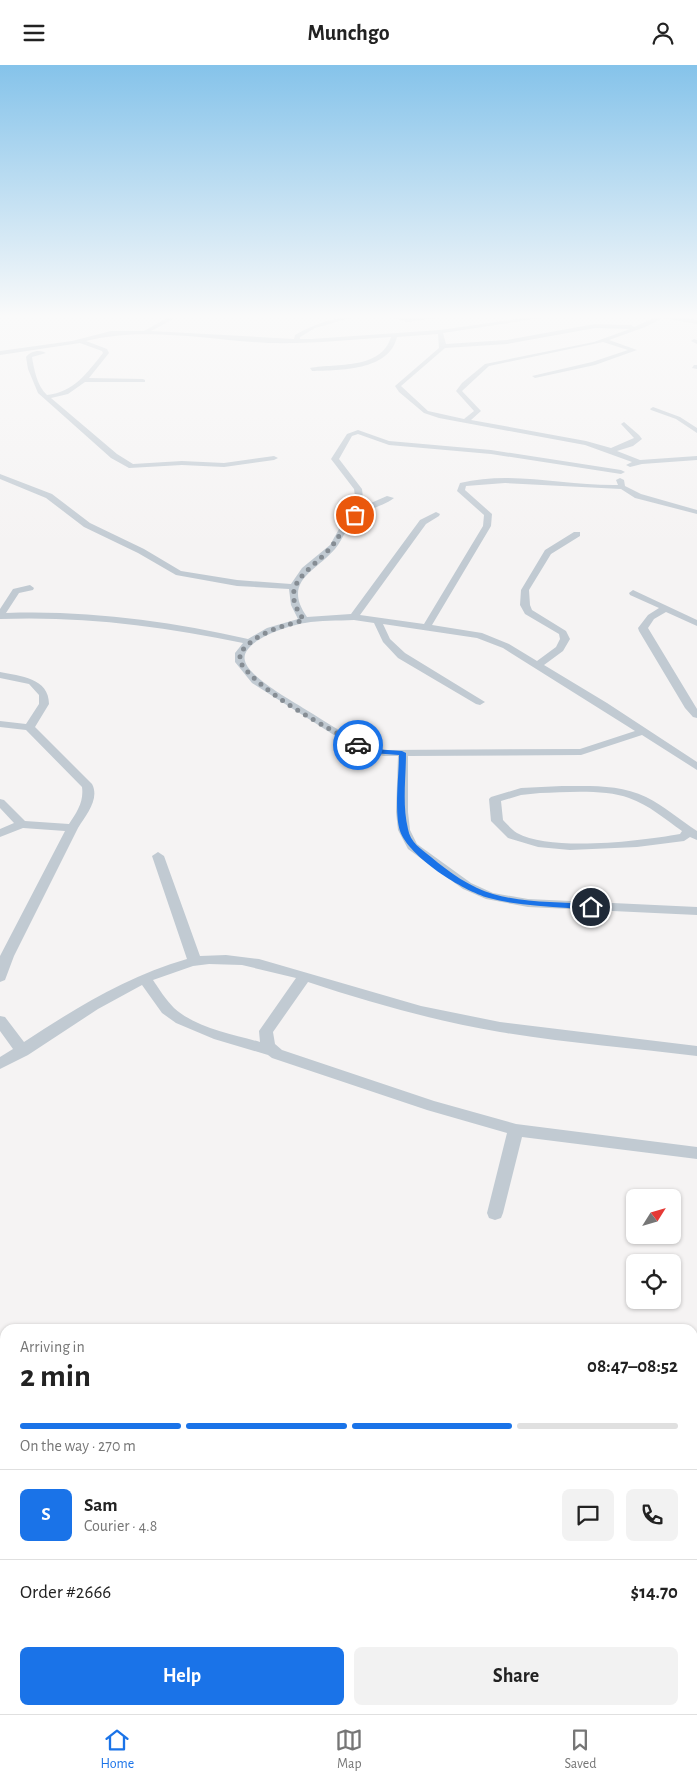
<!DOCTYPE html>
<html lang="en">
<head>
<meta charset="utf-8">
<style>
	body { margin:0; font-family:"Alegreya Sans",sans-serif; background:#f2f2f2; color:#222; height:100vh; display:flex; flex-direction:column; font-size:19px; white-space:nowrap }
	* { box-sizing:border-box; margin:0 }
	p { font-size:16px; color:#767676 }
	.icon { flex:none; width:28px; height:28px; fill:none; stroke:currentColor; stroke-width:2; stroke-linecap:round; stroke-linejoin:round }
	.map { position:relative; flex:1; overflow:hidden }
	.side { position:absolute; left:0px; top:1259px; width:698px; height:391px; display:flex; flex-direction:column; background:#fff; border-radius:15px 15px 0 0; box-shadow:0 1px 4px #0004 }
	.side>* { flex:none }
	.needle { width:32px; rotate:53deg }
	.fabs { position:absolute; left:626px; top:1124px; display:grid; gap:10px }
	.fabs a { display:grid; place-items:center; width:55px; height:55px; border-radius:8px; background:#fff; box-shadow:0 1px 4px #0004; font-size:25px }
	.pin { position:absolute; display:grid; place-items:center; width:42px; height:42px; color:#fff; margin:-21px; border:2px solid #fff; border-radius:50%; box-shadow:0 1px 5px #0007 }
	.courier { position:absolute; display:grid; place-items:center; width:50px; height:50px; margin:-25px; border:4px solid #1a73e8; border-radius:50%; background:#fff; color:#222; box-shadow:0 1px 6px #0007 }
	.summary em { font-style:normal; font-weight:600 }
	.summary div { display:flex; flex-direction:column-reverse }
	.summary { display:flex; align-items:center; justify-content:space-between; height:85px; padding:0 20px }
	h1 { font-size:32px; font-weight:600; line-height:38px }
	.bar { display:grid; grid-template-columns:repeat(4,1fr); gap:8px 5px; align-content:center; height:60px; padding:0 20px }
	.bar i { height:6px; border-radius:4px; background:#e0e0e0 }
	.bar .on { background:#1a73e8 }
	.bar p { grid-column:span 4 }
	.line { display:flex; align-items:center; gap:12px; padding:0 20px; border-top:1px solid #e0e0e0 }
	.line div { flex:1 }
	.round { display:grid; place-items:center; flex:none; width:52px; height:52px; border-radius:8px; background:#f2f2f2 }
	.primary-button { display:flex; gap:10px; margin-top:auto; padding:10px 20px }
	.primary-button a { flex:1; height:58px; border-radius:8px; background:#1a73e8; color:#fff; font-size:20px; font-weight:600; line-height:58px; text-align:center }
	.primary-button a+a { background:#f2f2f2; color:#222 }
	header { display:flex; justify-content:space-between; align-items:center; height:65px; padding:0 20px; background:#fff; font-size:22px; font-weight:600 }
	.tabs { display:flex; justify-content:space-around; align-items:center; height:70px; border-top:1px solid #e0e0e0; background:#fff; font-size:14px; color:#767676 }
	.tabs a { display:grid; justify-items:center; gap:2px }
	.tabs .on { color:#1a73e8 }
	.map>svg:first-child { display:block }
</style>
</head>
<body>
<header><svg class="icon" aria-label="menu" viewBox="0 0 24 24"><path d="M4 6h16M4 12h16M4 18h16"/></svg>Munchgo<svg class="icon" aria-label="person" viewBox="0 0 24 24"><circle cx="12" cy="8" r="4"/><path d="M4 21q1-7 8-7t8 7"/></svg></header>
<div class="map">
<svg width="697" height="1649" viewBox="0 0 697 1649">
	<rect width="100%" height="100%" fill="#f5f3f3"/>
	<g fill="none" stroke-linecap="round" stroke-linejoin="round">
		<path fill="#c1cad2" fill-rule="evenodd" d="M169,252H177L151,266L294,274L295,270C313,260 333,252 354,252L315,263L300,272V274H311L440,265L531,252H548L443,268L446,279L507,275L595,259L631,260L634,262L656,252H678L697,255V259L663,253L645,262L609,275L637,285L595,300L535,313L532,311L592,297L628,285L603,277L489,301L462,326L481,346L471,355L586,376L611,383L634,373L621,359L624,357L639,370L642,374L633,381L617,386L640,395L697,391V395L642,399L630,402L626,400L632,397L585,380L439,353L424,348L399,327L395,321L439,283L438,269L397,272C389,306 340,305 312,306L310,303C337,298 381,305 391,272C350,275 309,279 269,278C208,275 146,261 86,276L107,284L109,288L89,313L143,314L145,315V317H85L68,329L51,333L117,389L133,399L182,396L224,398L274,391L278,393L274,395L224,402L182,400L129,403L111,393L38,328L28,304L26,292C30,286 40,284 46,288L32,292C34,304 37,321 47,330C74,327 87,308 103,288L102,286L80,278L0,290V286L72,276L111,266H144ZM595,263L630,264L594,277L485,299L462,318L456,326L474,346L464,354L428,346L401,321L445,283L507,279Z
			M390,252H442L408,257Z
			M694,274L697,275V279L691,276Z
			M694,300H697V304L692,303Z
			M653,342L680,352L697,363V368L676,354L651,345L650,344Z
			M358,365L389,376L491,385L621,405L625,407L621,409L491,389L389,380L358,369L352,371L339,394L362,424L364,441L387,431L394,433C384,441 370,443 360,450C347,459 344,473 335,484C315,507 282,516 307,552L351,549L420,455L436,447L440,449L439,451L426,459L360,550L424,559L483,461L484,450L457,426L460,418C511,405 566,421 618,420L616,415L620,413L624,415L625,421L641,429L697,445V449L635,433L621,424L505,418L466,421L465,425L492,449L491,461L432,560L482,568L509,579L537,596L556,582L560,574L559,569L525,549L520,540L521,525L545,485L574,467H580V471L551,489L529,525L530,540L532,545L566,566L570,574L563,586L544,600L607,638L697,697V705L642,670L581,690L408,691V747L410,765L417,779L471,818L493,828L528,834L697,842V850L528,842L486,834L463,824L408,784L398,765L396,747L398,691H384L356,684L252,618L235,597V588L243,578C162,561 82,551 0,554V544L13,524L30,520L34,523L33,525L19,528L6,548C88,545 168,556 248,574L267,563L298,554L291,540L289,524L237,521L176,510L138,488L84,462L46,433L0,414V409L52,429L90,458L144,484L181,506L237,515L291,519L302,503L330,480L343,457L355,446L356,438L354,424L331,394L347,369ZM354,555L374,558L383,577L398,593L476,639L480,640L485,637L405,588L390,574L383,559L477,573L503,583L635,666L580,684L384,685C354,677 330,659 303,643C289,634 249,612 245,596C239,576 290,560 305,558C320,555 338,556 354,555Z
			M633,525L697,555V561L666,547L654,554L648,563L697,644V653L693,652L685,643L639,566L638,563L648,550L659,543L630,530L629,528Z
			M0,607C20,611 49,613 49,639L35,662L92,719C100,734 86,750 78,763L14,891L5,915L0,917V891L65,766L23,763L0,772V764L14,758L0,743V734L4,735L25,756L69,759C77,747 84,737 82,722L26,665L0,662V656L26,659L39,639V630L29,619L0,613Z
			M562,721C589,721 620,719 646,732C664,741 680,755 697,766V775L690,772L684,776L637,782L570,785L538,782L508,773L491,756L489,734L491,732L521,723ZM540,728C567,727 605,724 629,733C649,740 665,754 682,766L680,769C641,776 551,787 517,768C512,765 507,759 503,755L501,736L521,730Z
			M158,787L164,791L200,891L226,890L259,894L421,941L500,957L697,981V991C631,983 565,978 500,967C435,956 371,938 308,917L273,967L275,979L282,985L434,1036L516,1059L697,1082V1094L522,1072L503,1148L501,1153L495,1155L489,1153L487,1148L507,1068L427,1045L272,993L268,990L214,974L176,958L162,948L142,920L98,944L28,990L0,1004V992L13,984L0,966V951L5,952L24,977C76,943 127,911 187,894L152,791ZM209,899L242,900L296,913L259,966L260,977C232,969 196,963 174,943C166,935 159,924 153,915L193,901Z
			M697,1597V1622L692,1624V1599Z
			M280,1645H322L321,1649H279Z
			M511,1645H543L544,1649H512Z
			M652,1645H676L675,1649H651Z"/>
	</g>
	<linearGradient id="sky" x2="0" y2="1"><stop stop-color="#85c3ea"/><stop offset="0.52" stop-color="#fafafa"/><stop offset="1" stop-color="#fafafa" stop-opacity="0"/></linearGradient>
	<rect width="697" height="483" fill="url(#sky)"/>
	<path fill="#1a73e8" d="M358,678L373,684L402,686L406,688C406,712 402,740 408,764C410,777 421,784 431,792C449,807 471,823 493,829C525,838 559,837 591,839L595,842L594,844C586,846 576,844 568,843C541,841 514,840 489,833C463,826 409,792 400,766C394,747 399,710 399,690L372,688L355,682L354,680Z"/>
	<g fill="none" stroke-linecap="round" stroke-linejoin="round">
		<path stroke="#868d94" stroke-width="5" stroke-dasharray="0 9" d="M355,450C344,459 340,472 331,482C311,507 276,518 304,555C280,562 257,567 240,588V597C260,628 325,661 358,680"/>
	</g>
</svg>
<div class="fabs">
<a><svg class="needle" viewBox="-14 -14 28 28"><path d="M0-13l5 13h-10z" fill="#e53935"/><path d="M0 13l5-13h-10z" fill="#767676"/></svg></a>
<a><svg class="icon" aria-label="locate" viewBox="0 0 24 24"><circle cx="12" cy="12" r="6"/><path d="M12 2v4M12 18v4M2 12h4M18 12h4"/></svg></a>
</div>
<div class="pin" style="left:355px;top:450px;background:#ea580c"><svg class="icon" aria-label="bag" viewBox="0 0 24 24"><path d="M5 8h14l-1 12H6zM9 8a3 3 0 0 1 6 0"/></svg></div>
<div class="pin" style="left:591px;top:842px;background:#1f2937"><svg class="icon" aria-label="home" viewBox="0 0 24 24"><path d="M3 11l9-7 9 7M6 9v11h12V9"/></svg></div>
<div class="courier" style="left:358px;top:680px"><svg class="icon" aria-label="car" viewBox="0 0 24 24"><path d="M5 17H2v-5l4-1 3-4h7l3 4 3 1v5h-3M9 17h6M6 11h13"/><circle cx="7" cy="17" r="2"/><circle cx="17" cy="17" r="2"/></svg></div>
<section class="side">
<div class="summary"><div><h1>2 min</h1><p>Arriving in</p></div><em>08:47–08:52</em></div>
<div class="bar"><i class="on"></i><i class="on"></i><i class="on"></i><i></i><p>On the way · 270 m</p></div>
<div class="line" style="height:90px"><b class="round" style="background:#1a73e8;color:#fff">S</b><div><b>Sam</b><p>Courier · 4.8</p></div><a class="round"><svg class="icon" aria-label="chat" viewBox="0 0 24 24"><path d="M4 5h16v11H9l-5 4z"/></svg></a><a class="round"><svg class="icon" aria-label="phone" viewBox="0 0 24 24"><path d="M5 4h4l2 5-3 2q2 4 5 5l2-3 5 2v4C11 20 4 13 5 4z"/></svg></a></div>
<div class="line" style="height:65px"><div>Order #2666</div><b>$14.70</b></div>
<div class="primary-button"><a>Help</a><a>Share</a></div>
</section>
</div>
<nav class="tabs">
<a class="on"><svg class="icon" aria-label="home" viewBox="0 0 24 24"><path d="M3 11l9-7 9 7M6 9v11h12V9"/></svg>Home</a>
<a><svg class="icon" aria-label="map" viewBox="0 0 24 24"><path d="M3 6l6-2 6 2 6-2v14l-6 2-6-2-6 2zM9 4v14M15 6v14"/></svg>Map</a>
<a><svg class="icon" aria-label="saved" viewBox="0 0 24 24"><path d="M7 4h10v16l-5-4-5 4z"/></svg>Saved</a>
</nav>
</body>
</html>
